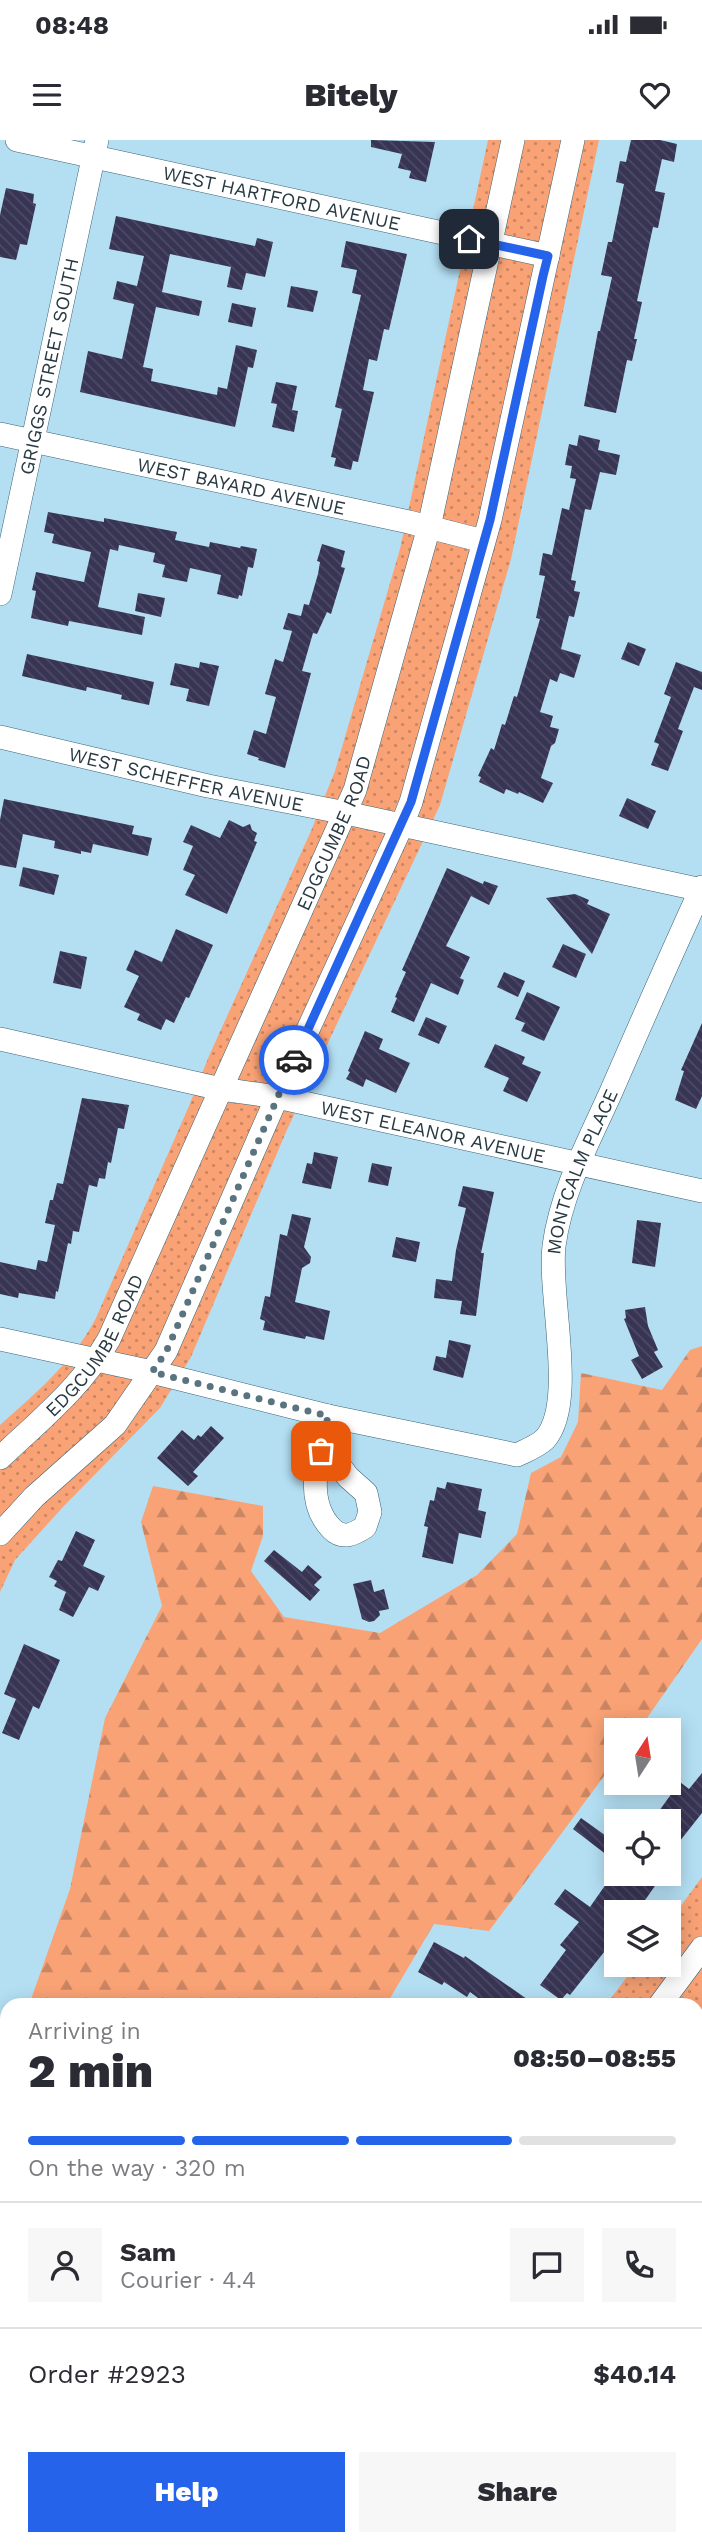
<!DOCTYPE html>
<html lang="en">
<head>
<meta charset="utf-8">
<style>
	body { margin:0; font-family:"Work Sans",sans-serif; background:#f7f7f7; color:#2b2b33; height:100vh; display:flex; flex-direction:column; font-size:26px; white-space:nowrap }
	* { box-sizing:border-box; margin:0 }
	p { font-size:23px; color:#7c7c81 }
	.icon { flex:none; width:38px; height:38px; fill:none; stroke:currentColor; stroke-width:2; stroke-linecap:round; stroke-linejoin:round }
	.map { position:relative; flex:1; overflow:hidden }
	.drawer { position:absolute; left:0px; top:1858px; width:704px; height:548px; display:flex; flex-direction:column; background:#fff; border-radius:21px 21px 0 0; box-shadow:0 4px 18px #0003 }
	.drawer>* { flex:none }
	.needle { width:46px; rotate:12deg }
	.controls { position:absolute; left:604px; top:1578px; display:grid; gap:14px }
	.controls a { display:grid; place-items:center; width:77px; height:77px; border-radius:0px; background:#fff; box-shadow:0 4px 18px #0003; font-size:35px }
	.pin { position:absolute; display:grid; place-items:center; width:60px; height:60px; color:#fff; margin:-30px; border-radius:14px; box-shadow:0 4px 10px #0006 }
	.courier { position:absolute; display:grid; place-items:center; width:70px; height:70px; margin:-35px; border:5px solid #2563eb; border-radius:50%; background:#fff; color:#222; box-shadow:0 2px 9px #0007 }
	.overview em { font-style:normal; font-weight:800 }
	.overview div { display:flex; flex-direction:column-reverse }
	.overview { display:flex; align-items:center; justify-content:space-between; height:119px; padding:0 28px }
	h1 { font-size:46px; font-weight:800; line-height:52px }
	.bar { display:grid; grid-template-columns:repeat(4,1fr); gap:10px 7px; align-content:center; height:84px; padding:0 28px }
	.bar i { height:9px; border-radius:5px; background:#e1e1e2 }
	.bar .active { background:#2563eb }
	.bar p { grid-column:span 4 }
	.line { display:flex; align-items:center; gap:18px; padding:0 28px; border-top:2px solid #e1e1e2 }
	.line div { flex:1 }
	.round { display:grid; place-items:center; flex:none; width:74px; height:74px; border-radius:0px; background:#f7f7f7 }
	.button { display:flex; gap:14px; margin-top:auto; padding:14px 28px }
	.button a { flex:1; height:80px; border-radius:0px; background:#2563eb; color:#fff; font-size:28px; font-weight:800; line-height:80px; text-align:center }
	.button a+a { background:#f7f7f7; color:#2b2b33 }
	.status { display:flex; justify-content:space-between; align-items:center; height:49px; padding:0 35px; background:#fff; direction:ltr }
	.status svg { height:19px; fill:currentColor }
	header { display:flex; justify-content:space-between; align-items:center; height:91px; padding:0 28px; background:#fff; font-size:32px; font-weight:800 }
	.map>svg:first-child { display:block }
</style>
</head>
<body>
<div class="status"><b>08:48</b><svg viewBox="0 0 49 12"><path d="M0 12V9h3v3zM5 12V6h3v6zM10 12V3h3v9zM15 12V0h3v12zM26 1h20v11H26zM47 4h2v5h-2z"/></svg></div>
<header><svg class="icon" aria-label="menu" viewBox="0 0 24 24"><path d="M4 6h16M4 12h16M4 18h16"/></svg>Bitely<svg class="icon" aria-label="heart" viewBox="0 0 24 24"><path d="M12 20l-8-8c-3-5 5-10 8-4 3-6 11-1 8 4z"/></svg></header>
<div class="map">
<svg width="702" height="2405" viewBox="0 0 702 2405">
	<defs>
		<pattern id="forest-firs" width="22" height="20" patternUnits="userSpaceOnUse" patternTransform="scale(1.75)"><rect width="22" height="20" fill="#f9a275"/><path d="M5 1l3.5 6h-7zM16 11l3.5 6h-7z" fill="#ca8562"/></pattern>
		<pattern id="park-dots" width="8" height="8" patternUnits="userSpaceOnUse" patternTransform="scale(1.75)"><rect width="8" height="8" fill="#f9a275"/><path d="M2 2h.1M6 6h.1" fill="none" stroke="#ca8562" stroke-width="1.8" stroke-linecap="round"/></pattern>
		<pattern id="building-back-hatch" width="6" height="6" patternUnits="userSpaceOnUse" patternTransform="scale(1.75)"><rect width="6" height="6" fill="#383453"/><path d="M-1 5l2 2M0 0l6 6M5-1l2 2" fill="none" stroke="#4c4a64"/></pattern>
	</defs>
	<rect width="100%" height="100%" fill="#b4dff3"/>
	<path fill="url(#forest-firs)" d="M702,1206V1499L638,1591H616V1620L489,1791L434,1784L386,1865H29L70,1749L105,1578L162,1466L141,1382L153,1346L263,1366V1396L251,1431L284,1477L380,1493L477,1435L517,1394L531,1333L561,1317L578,1282L581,1233L662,1250L690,1210Z
		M7,1925V2399H172V2405H0V1935Z"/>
	<path fill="url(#park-dots)" d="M488,0H599L511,419L440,665L286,992L191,1217L160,1268L63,1367L15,1420L0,1452V1285C36,1253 73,1222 96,1178L189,966L209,916L311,691L335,631L400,409Z
		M702,1737V1868L697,1876L696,1866H605L636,1825H668L669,1782Z
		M393,2399H475L473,2405H391Z"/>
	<path fill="url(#building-back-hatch)" d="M371,0L435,2L426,42L409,38L411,31L398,28L402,14L371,7Z
		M631,0H660L677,4L674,22L662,19L655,51L665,53L658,88L653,87L637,161L642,162L634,199H637L632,221L627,220L616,273L584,266L598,191H600L612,137L601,135L608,102H612L624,44L616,42L620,21L626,22Z
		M6,48L34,54L33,63L36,64L27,105L20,104L16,120L0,117V75Z
		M116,76L255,106L257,98L273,102L265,137L246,133L242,150L227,147L231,127L170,114L162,152L202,161L199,176L156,167L143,227L153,229L151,241L217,255L218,247L227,249L236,205L257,210L253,228L248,227L235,287L80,252L88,211L122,219L134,164L113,159L117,141L137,146L144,116L109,109Z
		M346,101L407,114L389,190L384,189L377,221L369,219L363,250L374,252L358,322L353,321L351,330L334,326L336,318L331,317L342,269L335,267L361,155L352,153L357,130L341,127Z
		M291,146L318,151L313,172L287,167Z
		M232,163L256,168L252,187L228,182Z
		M276,242L297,246L292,270L298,271L294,292L272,287L277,264L271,263Z
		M579,295L600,300L598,310L620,315L616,335L600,332L591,370L585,369L571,440L576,441L574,451L580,452L574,477L569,476L561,509L581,515L574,538L560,533L557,542L550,539L540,572L553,576L550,587L559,589L555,603L551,606L541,638L553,643L543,663L519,652L518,654L506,649L504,654L479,642L481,637L478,636L491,608L494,610L502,584L505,585L514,556L517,557L540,479L536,478L545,436L539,435L543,413L552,415L562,368L569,370L576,339L570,338L572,326L565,325L569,304L577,306Z
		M48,372L104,382V378L177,392L175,400L209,407L210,402L240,408L241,406L257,409L253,428L248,427L242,456L239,455L238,459L217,454L221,435L190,428L187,442L162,437L165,425L153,422L155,413L119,405L118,411L110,409L98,467L145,477L142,495L69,481L68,486L31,478L36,451L32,450L36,432L84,442L91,412L52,403L54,394L44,392Z
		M322,404L345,411L341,427L345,428L331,474L327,472L317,494L313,493L302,531L311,533L285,628L258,620L259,618L247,614L254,590L266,594L276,557L265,554L275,519L283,522L292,491L283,489L288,473L301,476L304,464L309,465L318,434L320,422L317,421Z
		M138,453L165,458L161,477L135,471Z
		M628,502L646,509L639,526L621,519Z
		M27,514L154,542L149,565L121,559L122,555L87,547L86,551L22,536Z
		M200,522L219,526L209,566L186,561L189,549L170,545L175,523L199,528Z
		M676,522L702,532V550L694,547L678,589L683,591L668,631L651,625L659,604L654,602L671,557L664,554Z
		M627,658L656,671L648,689L619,676Z
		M4,659L134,686L132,694L152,698L148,716L93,704L91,713L81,711V714L54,708L55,701L23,694L16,728L0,725V680Z
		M229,680L243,687L250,684L252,690L257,693L254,701L257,702L227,774L185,755L195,735L183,730L193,706L183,702L191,685L220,698Z
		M23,727L59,735L54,755L19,746Z
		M447,728L483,744L484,741L498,746L489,765L471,756L446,806L470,817L460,838L464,840L458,855L431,843L414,882L391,872L397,858L395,857L406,832L402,830Z
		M575,754L589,760L587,764L610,774L592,814L546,758Z
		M176,789L213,805L189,858L186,857L174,883L166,879L161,890L137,880L140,874L124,867L139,836L126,830L135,810L162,822Z
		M563,804L586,814L576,838L552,827Z
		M60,811L87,817L81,849L53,843Z
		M504,832L525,841L518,857L497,847Z
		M527,852L560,867L544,901L521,891L525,883L515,879Z
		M426,877L447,886L439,904L418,895Z
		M702,883V956L696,969L675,960L684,931L681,930Z
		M365,891L383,899L379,909L410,923L396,953L366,939L363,947L346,939L350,932L348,931Z
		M495,904L525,917L522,924L541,932L527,962L503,951L509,938L484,927Z
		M82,958L129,965L124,989L118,988L111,1023L108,1022L105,1039L99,1038L97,1047L89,1045L79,1092L73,1091L71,1104L68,1103L58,1152L56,1151L55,1159L19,1153L18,1158L0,1154V1122L36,1130L38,1120L47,1122L55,1085L45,1083L50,1060H53L57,1043L63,1044Z
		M314,1012L338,1017L331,1049L302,1043L307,1023L312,1024Z
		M372,1023L392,1027L388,1046L368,1042Z
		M463,1046L494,1052L481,1113H484L476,1176L460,1174L462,1161L434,1158L436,1139L452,1141L456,1110L466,1068L458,1066Z
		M292,1074L311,1078L304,1107L311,1117L310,1123L302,1128L295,1162L330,1171L324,1200L306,1196L305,1199L263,1190L265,1181L260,1179L265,1156L270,1157L280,1094L287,1096Z
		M637,1080L661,1083L655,1127L632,1123Z
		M396,1097L420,1102L416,1122L392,1117Z
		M645,1167L648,1186L658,1210L654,1212L663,1227L642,1239L631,1220L639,1216L624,1179L626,1178L625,1170Z
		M449,1200L471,1205L463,1238L433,1230L436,1216L446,1218Z
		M211,1286L224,1298L193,1332L198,1336L188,1346L157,1318L182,1290L194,1300L198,1295L201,1297Z
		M447,1342L482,1349L478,1370L486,1372L481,1398L459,1393L453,1424L422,1417L428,1387L424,1386L430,1360L434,1361L437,1347L445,1349Z
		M76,1391L95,1400L83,1426L105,1436L98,1451L89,1447L73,1477L59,1470L66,1452L54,1446L57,1441L49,1437L58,1420L62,1421Z
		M274,1410L302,1432L308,1425L322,1437L314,1445L320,1450L310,1461L264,1421Z
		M371,1440L374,1452L384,1449L389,1469L379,1471L380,1475L374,1481L369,1482L362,1479L353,1444Z
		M24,1504L60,1520L39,1569L33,1566L19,1600L2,1593L16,1559L4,1554Z
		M702,1633V1673L668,1716V1682H651L680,1642L689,1649Z
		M581,1678L616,1703V1722L573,1689Z
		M613,1734H644L657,1743L636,1773H616V1797L570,1855L567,1853L561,1860L540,1845L566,1810L560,1805L579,1782L554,1764L565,1749L590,1767Z
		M434,1802L464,1818L465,1816L537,1866H489L470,1852L467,1857L444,1842L442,1845L418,1832Z"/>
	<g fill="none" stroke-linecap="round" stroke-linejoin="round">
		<defs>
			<g id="minor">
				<path id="s1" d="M17,0L548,116"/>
				<path id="s2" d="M0,294L409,382L483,401"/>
				<path id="s3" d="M0,454L97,0"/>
				<path id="s4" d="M0,597L208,646L346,673L702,750"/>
				<path id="s5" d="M0,899L221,949L277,957L702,1051"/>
				<path id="s6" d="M0,1199L152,1232L328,1276L517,1315C525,1311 538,1306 545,1299C577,1263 548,1155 554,1106C561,1052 589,1001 611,952C641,883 671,815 702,747"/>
				<path d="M322,1303L348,1337L366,1353L370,1372L365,1387C354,1394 343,1400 332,1389C302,1359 320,1312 328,1276"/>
				<path id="s7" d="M0,1318C39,1281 82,1247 109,1199L355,650L429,387L513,0"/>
				<path d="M0,1394L34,1357L115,1285L166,1211L277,957L402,685L411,662L490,380L573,0"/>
				<path d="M659,1866L702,1808"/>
				<path d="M696,1967L702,1972"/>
				<path d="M432,2405L434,2399"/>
			</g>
		</defs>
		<use href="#minor" stroke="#3b6374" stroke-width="24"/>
		<use href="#minor" stroke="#fff" stroke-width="23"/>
	</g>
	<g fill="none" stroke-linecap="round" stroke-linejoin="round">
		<path stroke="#59737f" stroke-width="7" stroke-dasharray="0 12.6" d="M294,920L166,1212L152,1232L328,1276L321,1311"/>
		<path stroke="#2563eb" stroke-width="9" d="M294,920L411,662L490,380L543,136L548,116L469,99"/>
	</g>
	<g text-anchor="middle" stroke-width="7" stroke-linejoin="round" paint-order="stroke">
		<g font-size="19" fill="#283941" stroke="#c9ebfb">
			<text dy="7" stroke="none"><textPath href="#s1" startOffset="271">WEST HARTFORD AVENUE</textPath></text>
			<text dy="7" stroke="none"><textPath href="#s3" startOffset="233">GRIGGS STREET SOUTH</textPath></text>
			<text dy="7" stroke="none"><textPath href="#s2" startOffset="247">WEST BAYARD AVENUE</textPath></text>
			<text dy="7" stroke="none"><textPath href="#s4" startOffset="191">WEST SCHEFFER AVENUE</textPath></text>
			<text dy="7" stroke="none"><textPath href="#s7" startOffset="716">EDGCUMBE ROAD</textPath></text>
			<text dy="7" stroke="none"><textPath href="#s5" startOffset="443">WEST ELEANOR AVENUE</textPath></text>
			<text dy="7" stroke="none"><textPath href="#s6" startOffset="838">MONTCALM PLACE</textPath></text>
			<text dy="7" stroke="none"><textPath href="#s7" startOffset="149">EDGCUMBE ROAD</textPath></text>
		</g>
	</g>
</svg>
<div class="controls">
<a><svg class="needle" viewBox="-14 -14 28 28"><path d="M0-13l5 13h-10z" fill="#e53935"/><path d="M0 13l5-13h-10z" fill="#7c7c81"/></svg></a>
<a><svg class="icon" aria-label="locate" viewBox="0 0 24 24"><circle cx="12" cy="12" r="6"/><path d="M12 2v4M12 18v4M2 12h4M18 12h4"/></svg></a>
<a><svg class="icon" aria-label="layers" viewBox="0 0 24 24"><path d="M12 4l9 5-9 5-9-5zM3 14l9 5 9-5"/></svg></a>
</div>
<div class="pin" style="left:321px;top:1311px;background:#ea580c"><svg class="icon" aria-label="bag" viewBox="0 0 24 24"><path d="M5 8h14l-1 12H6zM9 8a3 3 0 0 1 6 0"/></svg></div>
<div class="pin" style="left:469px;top:99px;background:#1f2937"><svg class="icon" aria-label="home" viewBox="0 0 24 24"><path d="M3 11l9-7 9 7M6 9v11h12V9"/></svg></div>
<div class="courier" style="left:294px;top:920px"><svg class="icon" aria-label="car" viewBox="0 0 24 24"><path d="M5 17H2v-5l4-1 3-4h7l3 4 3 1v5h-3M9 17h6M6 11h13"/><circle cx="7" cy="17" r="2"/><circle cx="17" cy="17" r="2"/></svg></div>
<section class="drawer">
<div class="overview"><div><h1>2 min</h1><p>Arriving in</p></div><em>08:50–08:55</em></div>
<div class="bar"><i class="active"></i><i class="active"></i><i class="active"></i><i></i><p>On the way · 320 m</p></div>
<div class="line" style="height:126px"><a class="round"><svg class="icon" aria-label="person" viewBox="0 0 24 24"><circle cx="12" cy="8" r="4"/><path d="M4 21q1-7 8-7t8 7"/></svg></a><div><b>Sam</b><p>Courier · 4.4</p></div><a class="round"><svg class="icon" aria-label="chat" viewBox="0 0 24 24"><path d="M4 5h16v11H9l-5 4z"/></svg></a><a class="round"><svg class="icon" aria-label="phone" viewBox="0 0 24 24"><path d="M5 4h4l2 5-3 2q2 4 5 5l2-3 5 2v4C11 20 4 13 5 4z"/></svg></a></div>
<div class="line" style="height:91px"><div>Order #2923</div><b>$40.14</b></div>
<div class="button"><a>Help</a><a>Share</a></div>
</section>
</div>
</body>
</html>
